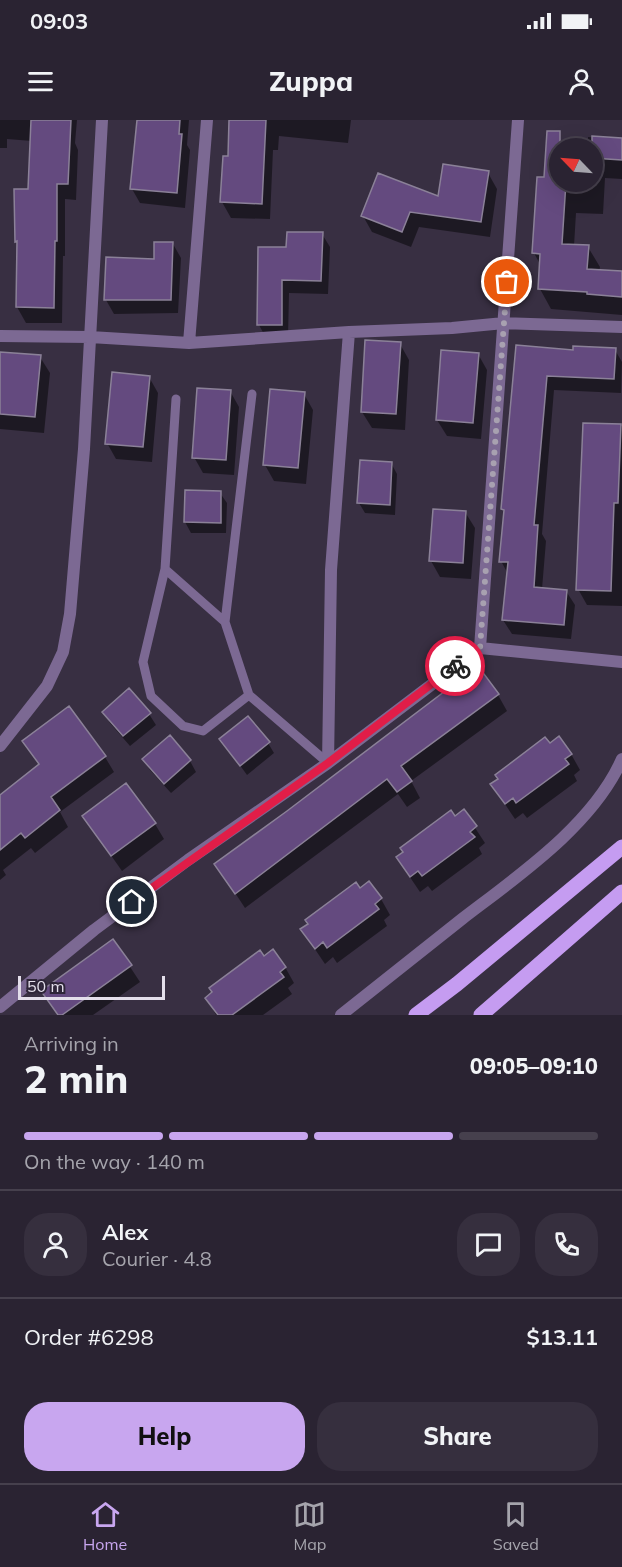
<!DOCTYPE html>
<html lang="en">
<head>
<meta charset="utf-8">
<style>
	body { margin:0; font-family:Mulish,sans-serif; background:#362f3e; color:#f1f3f6; height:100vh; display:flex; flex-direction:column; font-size:22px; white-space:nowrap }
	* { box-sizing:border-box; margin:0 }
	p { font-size:20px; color:#a5a4ac }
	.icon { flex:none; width:33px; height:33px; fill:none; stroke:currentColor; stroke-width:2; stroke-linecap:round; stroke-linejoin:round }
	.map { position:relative; height:895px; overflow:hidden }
	.panel { display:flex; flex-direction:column; background:#2a2332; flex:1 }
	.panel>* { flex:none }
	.needle { width:39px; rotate:295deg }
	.fabs { position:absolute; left:549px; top:18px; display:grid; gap:12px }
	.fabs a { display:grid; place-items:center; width:54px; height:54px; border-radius:50%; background:#2a2332; box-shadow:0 6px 24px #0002,0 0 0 2px #46404d; font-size:30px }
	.scale { position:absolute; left:18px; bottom:15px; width:147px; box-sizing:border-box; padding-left:6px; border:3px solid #e4dfeb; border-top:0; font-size:16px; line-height:21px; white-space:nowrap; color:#e4dfeb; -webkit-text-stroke:4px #2e2538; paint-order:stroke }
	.pin { position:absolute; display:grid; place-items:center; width:51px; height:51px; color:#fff; margin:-26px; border:3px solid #fff; border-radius:50%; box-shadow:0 2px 6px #0007 }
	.courier { position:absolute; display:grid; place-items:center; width:60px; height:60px; margin:-30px; border:4px solid #e11d48; border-radius:50%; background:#fff; color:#222; box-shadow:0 2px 8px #0007 }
	.overview em { font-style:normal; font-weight:800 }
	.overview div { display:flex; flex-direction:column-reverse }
	.overview { display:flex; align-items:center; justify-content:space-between; height:102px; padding:0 24px }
	h1 { font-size:39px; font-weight:800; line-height:45px }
	.bar { display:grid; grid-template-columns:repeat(4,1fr); gap:9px 6px; align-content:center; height:72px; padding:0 24px }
	.bar i { height:8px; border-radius:4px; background:#46404d }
	.bar .active { background:#c8a6ef }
	.bar p { grid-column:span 4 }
	.line { display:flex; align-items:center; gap:15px; padding:0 24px; border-top:2px solid #46404d }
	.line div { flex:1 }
	.round { display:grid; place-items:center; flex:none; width:63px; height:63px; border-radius:24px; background:#362f3e }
	.cta { display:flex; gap:12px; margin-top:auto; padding:12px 24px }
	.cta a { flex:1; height:69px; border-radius:24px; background:#c8a6ef; color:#111; font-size:24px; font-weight:800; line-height:69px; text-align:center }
	.cta a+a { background:#362f3e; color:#f1f3f6 }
	.status { display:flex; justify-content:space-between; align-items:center; height:42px; padding:0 30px; background:#2a2332; direction:ltr }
	.status svg { height:16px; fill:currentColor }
	header { display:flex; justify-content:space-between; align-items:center; height:78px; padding:0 24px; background:#2a2332; font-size:27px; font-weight:800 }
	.dock { display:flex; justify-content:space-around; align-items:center; height:84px; border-top:2px solid #46404d; background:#2a2332; font-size:16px; color:#a5a4ac }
	.dock a { display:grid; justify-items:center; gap:3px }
	.dock .active { color:#c8a6ef }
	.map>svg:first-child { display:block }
</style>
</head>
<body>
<div class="status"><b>09:03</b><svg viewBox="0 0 49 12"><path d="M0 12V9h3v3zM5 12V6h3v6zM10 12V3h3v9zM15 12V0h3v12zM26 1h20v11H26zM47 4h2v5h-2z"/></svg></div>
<header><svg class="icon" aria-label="menu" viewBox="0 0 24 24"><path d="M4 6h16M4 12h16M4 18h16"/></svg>Zuppa<svg class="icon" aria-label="person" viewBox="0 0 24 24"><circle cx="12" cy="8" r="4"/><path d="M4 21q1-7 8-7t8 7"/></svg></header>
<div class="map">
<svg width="622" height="895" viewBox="0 0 622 895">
	<rect width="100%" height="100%" fill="#382f42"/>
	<path fill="#0007" fill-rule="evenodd" d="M0,0H77L75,23L78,30L76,80L65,79V136H63L62,203H26L17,187L18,124L17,121L30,70L32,21L7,19V28H0Z
		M137,0H189L187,25L190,30L185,88L140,83L132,69Z
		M230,0H351L348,23L279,16L278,30H273L270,99L231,98L222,82L229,37Z
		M588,17L622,19V59L605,58L603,94L576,93L574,126L588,127L600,147L599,151L622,153V195L551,189L540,169L541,146L534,133L546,59L548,22L588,24ZM560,28H592V62H560Z
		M488,53L497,69L490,117L419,107L411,127L372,112L363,96L440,78Z
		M322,114L330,127L328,174L289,173L288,218H266L259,205L288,129Z
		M173,124L181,138L178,193L114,194L106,180Z
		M400,224L409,240L405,310L372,308L362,292Z
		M518,227L574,232L615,230L622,242L621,273L554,270L542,414L546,421L542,469L566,471L575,485L571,519L512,514L503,500L508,454L501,441L505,393L503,389Z
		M0,233L40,237L50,253L44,313L0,309Z
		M478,234L487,250L481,319L447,316L437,300Z
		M149,257L158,273L152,342L116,339L107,323Z
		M230,271L239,287L234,355L203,353L194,337Z
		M304,274L313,290L306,364L274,361L265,345Z
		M585,304L622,306V486L587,485L578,469Z
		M391,343L397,354L395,395L365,393L359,383Z
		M220,373L227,383L226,413H191L185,402Z
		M465,392L475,408L471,459L440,457L431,441Z
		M498,575L507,591L411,661L420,678L407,687L398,674L245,788L216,744Z
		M104,592L149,594L156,605L130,626L110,603Z
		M169,618L190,641L196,652L171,673L150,650L144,639Z
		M221,619L268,623L274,633L247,655Z
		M24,621L105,637L114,652L60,692L68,707L35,733L31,728L3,750L6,755L0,760V677L39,645Z
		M549,625L571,634L580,650L574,655L577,661L527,698L523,693L515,699L492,665Z
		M464,691L485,723L479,728L482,734L432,771L428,766L420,772L397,738Z
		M84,697L155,704L164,719L122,751Z
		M360,770L381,779L390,795L384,800L387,806L337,843L333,837L325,844L302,810Z
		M113,821L140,862L93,895H57L43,872Z
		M264,838L285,847L294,863L288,868L292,874L263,895H216L207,878Z"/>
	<path fill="#644a7f" stroke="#8b8198" stroke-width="1.5" d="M31,0H71L68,64H57V121H55L54,188L16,187L17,121L15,122L14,69H28Z
		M137,0H180L179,14H182L177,73L130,69Z
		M229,0H266L262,84L220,82L223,36H228Z
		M547,11H560V62H566L562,124L589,125L587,149L622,151V177L587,174V172L538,169L540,134L532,133L537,57H544Z
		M592,16L622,18V40L592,38Z
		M443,44L489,51L481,102L410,92L402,112L361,96L378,53L438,76Z
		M287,112H323L321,161L282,160V205H257L258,127H286Z
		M154,122H173L171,180H104L106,137L154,139Z
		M365,220L401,222L396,294L361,292Z
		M516,225L573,230V226L616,228L614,259L547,256L534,405H538L534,467L567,470L564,505L502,500L508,442H499L504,390L501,389Z
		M441,230L479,233L473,303L436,300Z
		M0,232L41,235L35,297L0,294Z
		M112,252L150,256L143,327L105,324Z
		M197,268L231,270L226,340L192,338Z
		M270,269L305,272L298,348L263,345Z
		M583,303L621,304L618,383H614L611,471L576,470Z
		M360,340L392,342L390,385L357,383Z
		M185,370L221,371V403L184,402Z
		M433,389L466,391L463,443L429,441Z
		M478,546L499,574L401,646L412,661L397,672L387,659L235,774L214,744L287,691Z
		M129,568L151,593L123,616L102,592Z
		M69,586L106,636L51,677L60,690L25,718L21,713L0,730V675L39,644L22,621Z
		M248,596L270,622L240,646L219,619Z
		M170,615L191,640L164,664L142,639Z
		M559,616L572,634L565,639L569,644L516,683L513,678L505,684L490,664L498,659L495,655L545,617L550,623Z
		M126,663L156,703L111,736L82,696Z
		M464,689L477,706L470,712L475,717L422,756L418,751L410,757L396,737L403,732L400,728L451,690L455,696Z
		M369,761L382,778L375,784L379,789L327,828L323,822L315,829L300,809L308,804L305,800L356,762L360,768Z
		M113,819L132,845L62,895H58L41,871Z
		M273,829L286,847L280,852L284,857L232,895H218L205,878L212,872L209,868L260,830L264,836Z"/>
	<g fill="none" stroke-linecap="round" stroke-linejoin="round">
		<path stroke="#7c6993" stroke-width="9" d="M252,274L225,502L249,575L328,643
			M176,279L165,449L225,502
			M165,449L143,542L151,576L183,606L203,611L249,575"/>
		<path stroke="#7c6993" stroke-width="12" d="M349,212L452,208L504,203L622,207
			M0,216L90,217L189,223L349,212L331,450L328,643
			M189,223L207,0
			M480,528L518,0
			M0,626L47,566L63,532L70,494L84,329L102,0
			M0,887L94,810L188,740L328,643L480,528L622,542
			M341,895C381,863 422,831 462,799C518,756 593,705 622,639"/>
		<path stroke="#c59cf1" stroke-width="15" d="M416,895L457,864L622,727
			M481,895L622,772"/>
	</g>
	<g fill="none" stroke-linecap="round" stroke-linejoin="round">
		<path stroke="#a8a1b0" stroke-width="6" stroke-dasharray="0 10.8" d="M455,546L480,528L507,162"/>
		<path stroke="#e11d48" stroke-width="8" d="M132,782L328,643L455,546"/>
	</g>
</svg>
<div class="fabs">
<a><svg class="needle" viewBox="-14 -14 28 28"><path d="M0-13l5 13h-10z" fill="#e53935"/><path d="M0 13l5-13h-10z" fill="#a5a4ac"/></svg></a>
</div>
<div class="scale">50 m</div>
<div class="pin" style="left:507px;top:162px;background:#ea580c"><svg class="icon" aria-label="bag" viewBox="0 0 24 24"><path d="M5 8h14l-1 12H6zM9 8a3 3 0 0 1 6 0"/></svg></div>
<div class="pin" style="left:132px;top:782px;background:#1f2937"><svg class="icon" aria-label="home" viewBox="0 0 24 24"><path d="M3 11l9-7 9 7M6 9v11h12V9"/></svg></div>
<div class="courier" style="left:455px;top:546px"><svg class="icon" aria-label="bike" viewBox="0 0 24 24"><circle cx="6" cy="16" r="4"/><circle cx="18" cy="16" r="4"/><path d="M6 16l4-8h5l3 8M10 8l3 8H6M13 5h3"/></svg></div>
</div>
<section class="panel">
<div class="overview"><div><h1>2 min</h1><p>Arriving in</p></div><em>09:05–09:10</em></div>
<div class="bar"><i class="active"></i><i class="active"></i><i class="active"></i><i></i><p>On the way · 140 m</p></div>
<div class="line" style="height:108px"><a class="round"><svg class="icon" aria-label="person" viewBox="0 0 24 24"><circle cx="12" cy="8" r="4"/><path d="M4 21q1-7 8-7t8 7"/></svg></a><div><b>Alex</b><p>Courier · 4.8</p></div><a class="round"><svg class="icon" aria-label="chat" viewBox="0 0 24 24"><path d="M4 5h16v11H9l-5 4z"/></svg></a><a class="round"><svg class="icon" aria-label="phone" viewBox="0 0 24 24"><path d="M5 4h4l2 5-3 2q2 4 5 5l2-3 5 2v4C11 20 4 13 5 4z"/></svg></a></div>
<div class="line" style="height:78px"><div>Order #6298</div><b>$13.11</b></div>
<div class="cta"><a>Help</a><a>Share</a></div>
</section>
<nav class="dock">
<a class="active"><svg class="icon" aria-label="home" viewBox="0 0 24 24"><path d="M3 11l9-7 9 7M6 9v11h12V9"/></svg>Home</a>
<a><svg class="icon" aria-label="map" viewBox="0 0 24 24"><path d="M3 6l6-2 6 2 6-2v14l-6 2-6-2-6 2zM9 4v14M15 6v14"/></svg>Map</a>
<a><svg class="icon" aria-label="saved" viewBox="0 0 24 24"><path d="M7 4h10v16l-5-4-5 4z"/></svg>Saved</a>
</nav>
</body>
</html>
